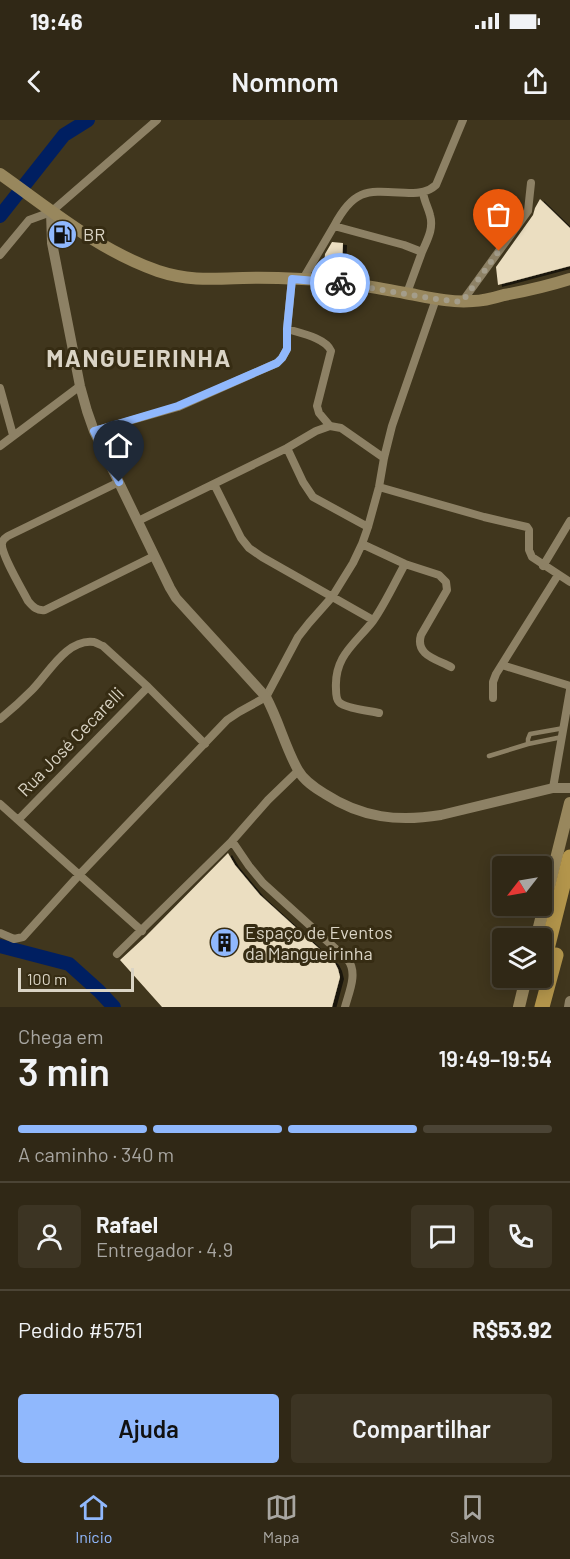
<!DOCTYPE html>
<html lang="pt">
<head>
<meta charset="utf-8">
<style>
	body { margin:0; font-family:Barlow,sans-serif; background:#3c3423; color:#f1f3f6; height:100vh; display:flex; flex-direction:column; font-size:22px; white-space:nowrap }
	* { box-sizing:border-box; margin:0 }
	p { font-size:20px; color:#a8a6a1 }
	.icon { flex:none; width:33px; height:33px; fill:none; stroke:currentColor; stroke-width:2; stroke-linecap:round; stroke-linejoin:round }
	.map { position:relative; height:887px; overflow:hidden }
	.panel { display:flex; flex-direction:column; background:#302816; flex:1 }
	.panel>* { flex:none }
	.needle { width:39px; rotate:239deg }
	.controls { position:absolute; left:492px; top:736px; display:grid; gap:12px }
	.controls a { display:grid; place-items:center; width:60px; height:60px; border-radius:6px; background:#302816; box-shadow:0 3px 15px #0003,0 0 0 2px #4b4435; font-size:30px }
	.scale { position:absolute; left:18px; bottom:15px; width:116px; box-sizing:border-box; padding-left:6px; border:3px solid #dad4c5; border-top:0; font-size:16px; line-height:21px; white-space:nowrap; color:#dad4c5; -webkit-text-stroke:4px #362c13; paint-order:stroke }
	.pin { position:absolute; display:grid; place-items:center; width:51px; height:51px; color:#fff; margin:-62px -26px; border-radius:50% 50% 50% 0; rotate:-45deg; box-shadow:0 0 6px #0007 }
	.pin .icon { rotate:45deg }
	.courier { position:absolute; display:grid; place-items:center; width:60px; height:60px; margin:-30px; border:4px solid #90b8fd; border-radius:50%; background:#fff; color:#222; box-shadow:0 2px 8px #0007 }
	.summary em { font-style:normal; font-weight:600 }
	.summary div { display:flex; flex-direction:column-reverse }
	.summary { display:flex; align-items:center; justify-content:space-between; height:102px; padding:0 18px }
	h1 { font-size:39px; font-weight:600; line-height:45px }
	.bar { display:grid; grid-template-columns:repeat(4,1fr); gap:9px 6px; align-content:center; height:72px; padding:0 18px }
	.bar i { height:8px; border-radius:4px; background:#4b4435 }
	.bar .active { background:#90b8fd }
	.bar p { grid-column:span 4 }
	.line { display:flex; align-items:center; gap:15px; padding:0 18px; border-top:2px solid #4b4435 }
	.line div { flex:1 }
	.round { display:grid; place-items:center; flex:none; width:63px; height:63px; border-radius:6px; background:#3c3423 }
	.cta { display:flex; gap:12px; margin-top:auto; padding:12px 18px }
	.cta a { flex:1; height:69px; border-radius:6px; background:#90b8fd; color:#111; font-size:24px; font-weight:600; line-height:69px; text-align:center }
	.cta a+a { background:#3c3423; color:#f1f3f6 }
	.status { display:flex; justify-content:space-between; align-items:center; height:42px; padding:0 30px; background:#302816; direction:ltr }
	.status svg { height:16px; fill:currentColor }
	header { display:flex; justify-content:space-between; align-items:center; height:78px; padding:0 18px; background:#302816; font-size:27px; font-weight:600 }
	.dock { display:flex; justify-content:space-around; align-items:center; height:84px; border-top:2px solid #4b4435; background:#302816; font-size:16px; color:#a8a6a1 }
	.dock a { display:grid; justify-items:center; gap:3px }
	.dock .active { color:#90b8fd }
	.map>svg:first-child { display:block }
</style>
</head>
<body>
<div class="status"><b>19:46</b><svg viewBox="0 0 49 12"><path d="M0 12V9h3v3zM5 12V6h3v6zM10 12V3h3v9zM15 12V0h3v12zM26 1h20v11H26zM47 4h2v5h-2z"/></svg></div>
<header><svg class="icon" aria-label="back" viewBox="0 0 24 24"><path d="M15 5l-7 7 7 7"/></svg>Nomnom<svg class="icon" aria-label="share" viewBox="0 0 24 24"><path d="M12 15V3M7 8l5-5 5 5M5 13v7h14v-7"/></svg></header>
<div class="map">
<svg width="570" height="887" viewBox="0 0 570 887">
	<defs>
		<filter id="shadow"><feDropShadow dx="4" dy="2" stdDeviation="0" flood-color="#0009"/></filter>
	</defs>
	<rect width="100%" height="100%" fill="#40361d"/>
	<g fill="none" stroke-linecap="round" stroke-linejoin="round">
		<path stroke="#001f61" stroke-width="14" d="M0,96L64,15L88,0
			M0,826L69,844L99,871L114,887"/>
	</g>
	<path fill="#ebdec1" filter="url(#shadow)" d="M540,79L570,108V146L498,165L496,147L533,95L535,88Z
		M332,122L343,123L342,146L324,145L325,134Z
		M228,733L235,745L260,775L335,843L338,849L340,857L332,887H162L120,840L146,816Z"/>
	<g fill="none" stroke-linecap="round" stroke-linejoin="round">
		<path stroke="#8d8165" stroke-width="4.5" d="M528,624V619L530,614L564,608
			M489,636L528,624L562,617"/>
		<path stroke="#8d8165" stroke-width="8" d="M334,106C355,66 369,71 409,73C420,73 428,72 436,65L463,0
			M422,132C427,120 434,109 430,95C428,87 424,81 423,72
			M0,135L29,100L51,92L157,0
			M303,159L334,106L404,125L422,132L407,173
			M462,182L528,91L531,63
			M287,209C300,213 326,218 331,231L317,286L319,293L330,306
			M0,268L13,315
			M94,311L178,287L277,243L282,238L287,229V209L292,159
			M0,326L80,266
			M287,328L303,362L313,377L368,407
			M119,362L8,416C5,418 3,419 2,423C0,433 23,471 28,481C33,487 37,491 45,490L154,436
			M214,364L241,418L249,428L262,437L373,500
			M379,367L484,397L527,407L529,410V430L532,437L570,462
			M138,401L287,328L316,311L330,306L341,308L384,338
			M362,424L405,444L439,455L446,462L447,470L421,515C415,535 436,539 451,547
			M543,446L570,401
			M502,545L570,566
			M493,578V562L496,554L558,455
			M379,593C371,591 344,588 339,582C336,579 336,573 336,569C334,536 355,524 373,501C385,484 395,462 405,444
			M0,599C11,590 22,580 32,570C48,554 67,518 94,522C97,523 100,525 103,526L148,567L205,624
			M298,651L268,680L232,721L249,746L263,763L348,840C358,853 349,872 345,887
			M553,668L570,570
			M0,684L142,811
			M18,700L148,567
			M0,813L14,819L23,817L80,754L227,600L239,592L266,577L298,517L309,503L332,477L353,443L362,424L368,407L379,367L384,338L392,306L436,179
			M117,834L232,721"/>
		<path stroke="#8d8165" stroke-width="10" d="M51,92L52,123L80,266L87,291L94,311L170,468L176,478L266,577C279,601 285,627 298,650C304,661 315,668 325,674C362,698 398,702 441,695L553,668H570
			M569,887L570,881"/>
		<path stroke="#98875d" stroke-width="12" d="M0,54C51,90 98,130 158,151C188,161 212,159 243,158C262,157 283,158 302,159C336,160 372,167 405,173C427,177 450,183 473,181C483,181 494,178 504,175C526,171 548,166 570,159
			M536,819L570,683
			M519,887L526,858"/>
		<path stroke="#b3954b" stroke-width="15" d="M542,849L570,737
			M542,887L556,835"/>
	</g>
	<g fill="none" stroke-linecap="round" stroke-linejoin="round">
		<path stroke="#a49d8a" stroke-width="6" stroke-dasharray="0 10.8" d="M340,163L436,179L462,182L499,131"/>
		<path stroke="#90b8fd" stroke-width="8" d="M119,362L94,311L178,286L277,243L282,238L287,229V209L292,159L340,163"/>
	</g>
	<defs>
		<symbol id="fuel-disc" viewBox="-11 -11 22 22"><circle r="9.5" fill="#90b8fd" stroke="#362c13"/><path d="M-5.5-6h7V0h2V4h1.3V-2.5L3-4.5l.8-.8L6-3V5H2.5V1h-1V6h-7ZM-4.2-4.7v3.2H.2V-4.7Z" fill="#111"/></symbol>
		<symbol id="building-disc" viewBox="-11 -11 22 22"><circle r="9.5" fill="#90b8fd" stroke="#362c13"/><path d="M-4-6H4V6H1V3H-1V6H-4ZM-2.5-4.3h1.7v1.8h-1.7ZM.8-4.3h1.7v1.8H.8ZM-2.5-1h1.7V.8h-1.7ZM.8-1h1.7V.8H.8Z" fill="#111"/></symbol>
	</defs>
	<g fill-rule="evenodd">
		<use href="#fuel-disc" x="46" y="98" width="33" height="33"/>
		<use href="#building-disc" x="208" y="806" width="33" height="33"/>
	</g>
	<g text-anchor="middle" stroke-width="6" stroke-linejoin="round" paint-order="stroke">
		<g font-size="18" fill="#dad4c5" stroke="#362c13" text-anchor="start">
			<text x="83" y="121">BR</text>
			<text x="245" y="819">Espaço de Eventos<tspan x="245" dy="21">da Mangueirinha</tspan></text>
		</g>
		<g font-size="18" fill="#dad4c5" stroke="#362c13">
			<text transform="translate(71 622) rotate(-46)" y="6">Rua José Cecarelli</text>
		</g>
		<g font-size="24" font-weight="bold" letter-spacing="1.5" fill="#dad4c5" stroke="#362c13">
			<text x="139" y="247">MANGUEIRINHA</text>
		</g>
	</g>
</svg>
<div class="controls">
<a><svg class="needle" viewBox="-14 -14 28 28"><path d="M0-13l5 13h-10z" fill="#e53935"/><path d="M0 13l5-13h-10z" fill="#a8a6a1"/></svg></a>
<a><svg class="icon" aria-label="layers" viewBox="0 0 24 24"><path d="M12 4l9 5-9 5-9-5zM3 14l9 5 9-5"/></svg></a>
</div>
<div class="scale">100 m</div>
<div class="pin" style="left:499px;top:131px;background:#ea580c"><svg class="icon" aria-label="bag" viewBox="0 0 24 24"><path d="M5 8h14l-1 12H6zM9 8a3 3 0 0 1 6 0"/></svg></div>
<div class="pin" style="left:119px;top:362px;background:#1f2937"><svg class="icon" aria-label="home" viewBox="0 0 24 24"><path d="M3 11l9-7 9 7M6 9v11h12V9"/></svg></div>
<div class="courier" style="left:340px;top:163px"><svg class="icon" aria-label="bike" viewBox="0 0 24 24"><circle cx="6" cy="16" r="4"/><circle cx="18" cy="16" r="4"/><path d="M6 16l4-8h5l3 8M10 8l3 8H6M13 5h3"/></svg></div>
</div>
<section class="panel">
<div class="summary"><div><h1>3 min</h1><p>Chega em</p></div><em>19:49–19:54</em></div>
<div class="bar"><i class="active"></i><i class="active"></i><i class="active"></i><i></i><p>A caminho · 340 m</p></div>
<div class="line" style="height:108px"><a class="round"><svg class="icon" aria-label="person" viewBox="0 0 24 24"><circle cx="12" cy="8" r="4"/><path d="M4 21q1-7 8-7t8 7"/></svg></a><div><b>Rafael</b><p>Entregador · 4.9</p></div><a class="round"><svg class="icon" aria-label="chat" viewBox="0 0 24 24"><path d="M4 5h16v11H9l-5 4z"/></svg></a><a class="round"><svg class="icon" aria-label="phone" viewBox="0 0 24 24"><path d="M5 4h4l2 5-3 2q2 4 5 5l2-3 5 2v4C11 20 4 13 5 4z"/></svg></a></div>
<div class="line" style="height:78px"><div>Pedido #5751</div><b>R$53.92</b></div>
<div class="cta"><a>Ajuda</a><a>Compartilhar</a></div>
</section>
<nav class="dock">
<a class="active"><svg class="icon" aria-label="home" viewBox="0 0 24 24"><path d="M3 11l9-7 9 7M6 9v11h12V9"/></svg>Início</a>
<a><svg class="icon" aria-label="map" viewBox="0 0 24 24"><path d="M3 6l6-2 6 2 6-2v14l-6 2-6-2-6 2zM9 4v14M15 6v14"/></svg>Mapa</a>
<a><svg class="icon" aria-label="saved" viewBox="0 0 24 24"><path d="M7 4h10v16l-5-4-5 4z"/></svg>Salvos</a>
</nav>
</body>
</html>
